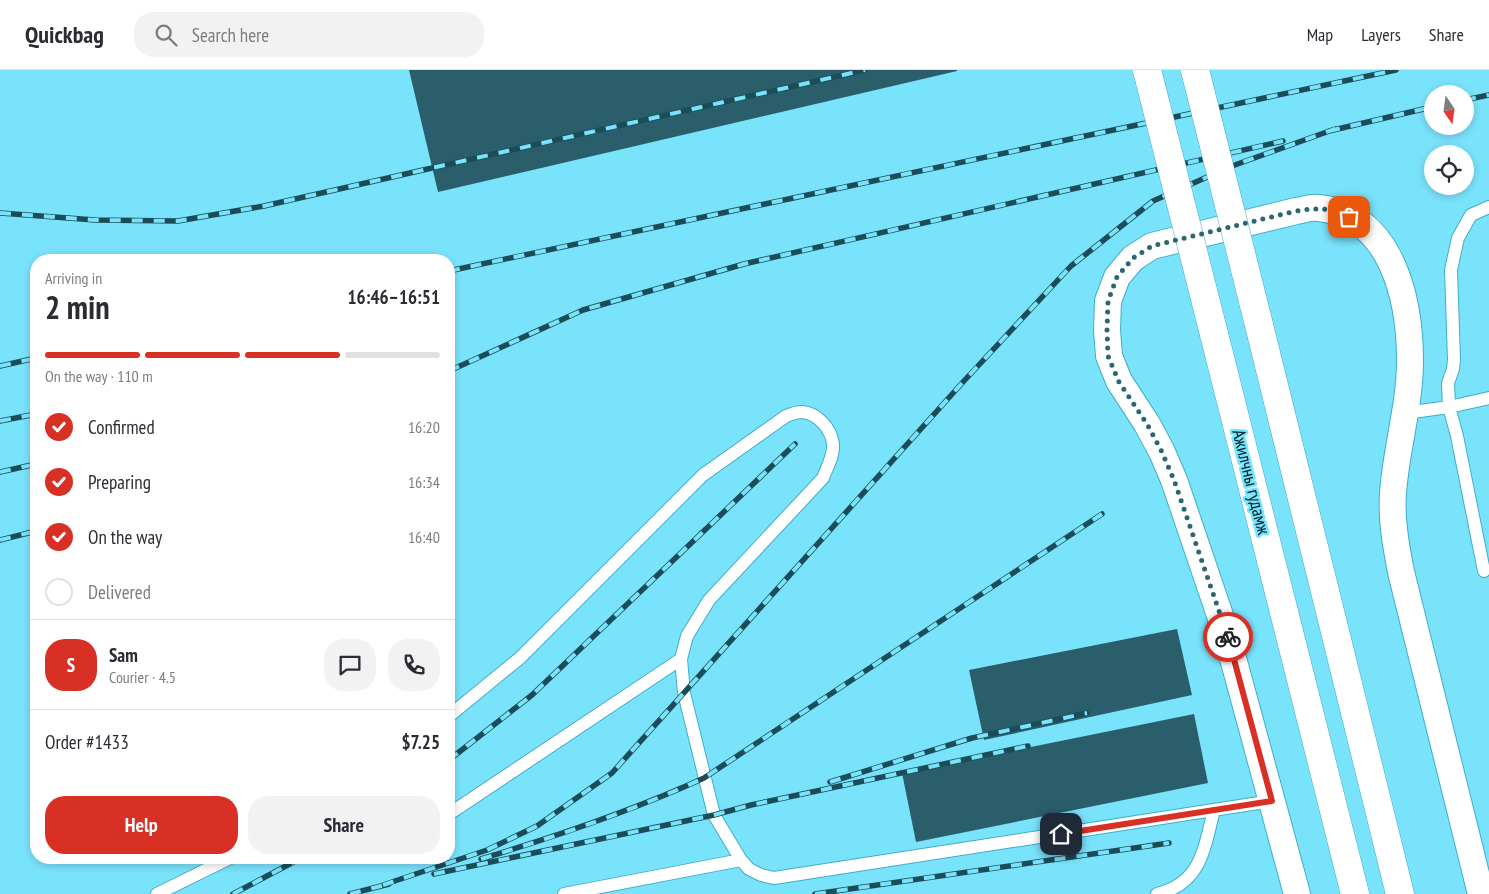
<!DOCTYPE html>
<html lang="en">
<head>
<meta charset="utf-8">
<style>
	body { margin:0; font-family:"PT Sans Narrow",sans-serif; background:#f2f2f3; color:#2b2b33; height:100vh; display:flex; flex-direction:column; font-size:19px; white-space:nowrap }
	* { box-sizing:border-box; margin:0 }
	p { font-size:16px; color:#7c7c81 }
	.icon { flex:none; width:28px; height:28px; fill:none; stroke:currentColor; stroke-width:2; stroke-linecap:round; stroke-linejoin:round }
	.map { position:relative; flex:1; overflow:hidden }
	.details { position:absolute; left:30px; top:184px; width:425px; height:610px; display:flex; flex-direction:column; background:#fff; border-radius:20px; box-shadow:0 2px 8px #0003 }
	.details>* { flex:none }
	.needle { width:32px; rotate:167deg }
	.buttons { position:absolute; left:1424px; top:15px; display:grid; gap:10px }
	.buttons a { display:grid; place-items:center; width:50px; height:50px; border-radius:50%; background:#fff; box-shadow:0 2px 8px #0003; font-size:25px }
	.pin { position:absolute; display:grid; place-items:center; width:42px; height:42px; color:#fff; margin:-21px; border-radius:10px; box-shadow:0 2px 8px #0006 }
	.courier { position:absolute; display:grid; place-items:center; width:50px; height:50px; margin:-25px; border:4px solid #d93025; border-radius:50%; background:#fff; color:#222; box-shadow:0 1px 6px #0007 }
	.overview em { font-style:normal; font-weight:700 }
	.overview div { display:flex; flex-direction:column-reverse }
	.overview { display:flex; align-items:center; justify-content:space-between; height:85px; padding:0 15px }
	h1 { font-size:32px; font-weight:700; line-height:38px }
	.bar { display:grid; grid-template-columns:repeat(4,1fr); gap:8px 5px; align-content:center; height:60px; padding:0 15px }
	.bar i { height:6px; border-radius:4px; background:#e1e1e2 }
	.bar .selected { background:#d93025 }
	.bar p { grid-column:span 4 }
	.line { display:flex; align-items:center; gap:12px; padding:0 15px; border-top:1px solid #e1e1e2 }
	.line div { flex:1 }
	.round { display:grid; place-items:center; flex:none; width:52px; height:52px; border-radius:20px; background:#f2f2f3 }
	ol { padding:0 15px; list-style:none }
	li { display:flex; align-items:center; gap:15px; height:55px }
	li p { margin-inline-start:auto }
	li .icon { padding:5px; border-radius:50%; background:#d93025; color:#fff; stroke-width:4 }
	li:last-child { color:#7c7c81 }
	li i { width:28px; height:28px; border:2px solid #e1e1e2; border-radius:50% }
	.cta { display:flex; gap:10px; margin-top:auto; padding:10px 15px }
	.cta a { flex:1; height:58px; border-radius:20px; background:#d93025; color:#fff; font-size:20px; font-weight:700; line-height:58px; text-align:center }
	.cta a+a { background:#f2f2f3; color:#2b2b33 }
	header { display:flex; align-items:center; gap:30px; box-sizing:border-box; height:70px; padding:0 25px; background:#fff; border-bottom:1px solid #e1e1e2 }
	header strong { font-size:24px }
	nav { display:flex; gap:28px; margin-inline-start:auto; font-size:18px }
	.search { width:350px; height:45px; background:#f2f2f3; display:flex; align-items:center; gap:12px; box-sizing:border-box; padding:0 18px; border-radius:20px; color:#7c7c81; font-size:19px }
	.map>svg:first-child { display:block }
</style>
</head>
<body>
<header>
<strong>Quickbag</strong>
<div class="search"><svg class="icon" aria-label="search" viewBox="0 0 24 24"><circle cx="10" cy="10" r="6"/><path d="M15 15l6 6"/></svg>Search here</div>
<nav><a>Map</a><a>Layers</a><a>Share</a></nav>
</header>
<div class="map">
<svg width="1489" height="824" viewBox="0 0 1489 824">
	<rect width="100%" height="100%" fill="#7ae3fc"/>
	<path fill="#2a5e6b" d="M409,0H957V1L438,122Z
		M1177,559L1192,625L984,670L969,600Z
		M1194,644L1208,713L916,772L902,703Z"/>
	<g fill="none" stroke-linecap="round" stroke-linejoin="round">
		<defs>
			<path id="service" d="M1405,343L1449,337L1489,328
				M1484,501L1457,366L1449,337L1448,313L1453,299L1454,290L1451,200L1458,168L1471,145L1489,137
				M449,646L521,587L703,405L786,346C791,344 796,342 802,342C817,343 831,358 833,374C834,386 827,397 823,408L709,530L687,566L681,589L684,623L714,745L741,790L749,799L761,805L774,808L1272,731
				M449,744L681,589
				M157,824L230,788
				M564,824L741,790
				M1157,824C1202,813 1204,778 1214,740"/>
			<path id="minor" d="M1297,824L1227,566L1174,410L1162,382L1147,354L1119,311L1109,286L1107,260L1108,231L1117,207L1133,188L1152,176L1296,141C1303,140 1311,137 1318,138C1392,144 1410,230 1410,291C1410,335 1396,379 1393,423C1391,449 1396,476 1401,502L1481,824"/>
			<path id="primary" d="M1259,255L1400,824
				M1214,264L1355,824"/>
		</defs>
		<use href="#service" stroke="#40adc6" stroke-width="14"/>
		<use href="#minor" stroke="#40adc6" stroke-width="28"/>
		<use href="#primary" stroke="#40adc6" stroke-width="29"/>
		<use href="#service" stroke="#fff" stroke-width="12"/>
		<use href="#minor" stroke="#fff" stroke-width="26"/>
		<use href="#primary" stroke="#fff" stroke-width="28"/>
		<defs>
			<path id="rail" d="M1465,30L1489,25
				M1329,61L1432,37
				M0,143L95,150L178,151L264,136L865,0
				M449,201L1396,0
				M0,296L36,288
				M449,301L583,240L744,194L1283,71
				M0,351L36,344
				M0,402L36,394
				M0,470L36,461
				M449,690L532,625L795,374
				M830,712L972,668L1087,643
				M481,789C557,766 632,741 704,708L1102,444
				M434,804L714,745L751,735L1028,676
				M383,815L487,780L537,756L612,703L963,312L1071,196L1153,131L1232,96L1335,59
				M233,824L301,788
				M350,824L389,814
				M815,824L1169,773"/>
		</defs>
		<use href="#rail" stroke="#1b4d58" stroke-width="5.5"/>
		<use href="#rail" stroke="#7ae3fc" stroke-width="4" stroke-dasharray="11" stroke-linecap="butt"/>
		<defs>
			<path id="primary-bridge" d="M1147,0L1214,264
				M1195,0L1259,255"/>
		</defs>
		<use href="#primary-bridge" stroke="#40adc6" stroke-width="29" stroke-linecap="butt"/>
		<use href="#primary-bridge" stroke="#fff" stroke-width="28"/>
	</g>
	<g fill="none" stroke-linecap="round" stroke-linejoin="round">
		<path stroke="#2b6673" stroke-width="5" stroke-dasharray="0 9" d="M1228,567L1174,410L1162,382L1147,354L1119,312L1108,286L1107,260L1108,231L1117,207L1133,188L1152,176L1296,141C1316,138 1330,137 1349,147"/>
		<path stroke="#d93025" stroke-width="6" d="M1061,764L1272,731L1228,567"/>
	</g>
	<g text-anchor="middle" stroke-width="5" stroke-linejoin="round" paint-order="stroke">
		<g font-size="18" fill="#002229" stroke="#7ae3fc">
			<text transform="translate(1251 412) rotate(76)" y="6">Ажилчны гудамж</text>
		</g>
	</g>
</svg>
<div class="buttons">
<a><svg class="needle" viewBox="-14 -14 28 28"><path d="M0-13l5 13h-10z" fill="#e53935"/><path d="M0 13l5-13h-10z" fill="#7c7c81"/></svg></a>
<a><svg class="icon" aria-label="locate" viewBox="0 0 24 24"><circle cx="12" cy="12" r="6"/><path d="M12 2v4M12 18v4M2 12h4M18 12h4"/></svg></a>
</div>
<div class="pin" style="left:1349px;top:147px;background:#ea580c"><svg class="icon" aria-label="bag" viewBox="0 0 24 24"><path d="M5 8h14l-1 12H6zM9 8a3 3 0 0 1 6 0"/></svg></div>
<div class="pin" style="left:1061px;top:764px;background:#1f2937"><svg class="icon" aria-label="home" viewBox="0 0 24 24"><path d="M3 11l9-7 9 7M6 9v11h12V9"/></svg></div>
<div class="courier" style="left:1228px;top:567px"><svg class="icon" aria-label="bike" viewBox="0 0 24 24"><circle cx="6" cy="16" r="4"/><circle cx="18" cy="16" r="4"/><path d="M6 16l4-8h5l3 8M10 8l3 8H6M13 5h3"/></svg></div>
<section class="details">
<div class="overview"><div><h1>2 min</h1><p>Arriving in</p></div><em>16:46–16:51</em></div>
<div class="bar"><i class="selected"></i><i class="selected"></i><i class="selected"></i><i></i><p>On the way · 110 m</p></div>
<ol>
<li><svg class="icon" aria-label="check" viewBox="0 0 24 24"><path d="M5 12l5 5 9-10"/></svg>Confirmed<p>16:20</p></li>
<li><svg class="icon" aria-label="check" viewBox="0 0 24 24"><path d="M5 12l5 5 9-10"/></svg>Preparing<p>16:34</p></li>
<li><svg class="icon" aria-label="check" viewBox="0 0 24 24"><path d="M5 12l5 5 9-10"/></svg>On the way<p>16:40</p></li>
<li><i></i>Delivered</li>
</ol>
<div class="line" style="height:90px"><b class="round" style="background:#d93025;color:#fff">S</b><div><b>Sam</b><p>Courier · 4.5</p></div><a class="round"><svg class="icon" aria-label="chat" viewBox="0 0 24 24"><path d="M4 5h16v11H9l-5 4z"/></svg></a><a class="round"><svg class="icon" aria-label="phone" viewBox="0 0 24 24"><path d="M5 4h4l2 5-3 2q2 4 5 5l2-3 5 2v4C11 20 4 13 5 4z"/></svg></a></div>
<div class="line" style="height:65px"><div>Order #1433</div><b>$7.25</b></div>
<div class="cta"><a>Help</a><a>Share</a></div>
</section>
</div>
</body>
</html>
